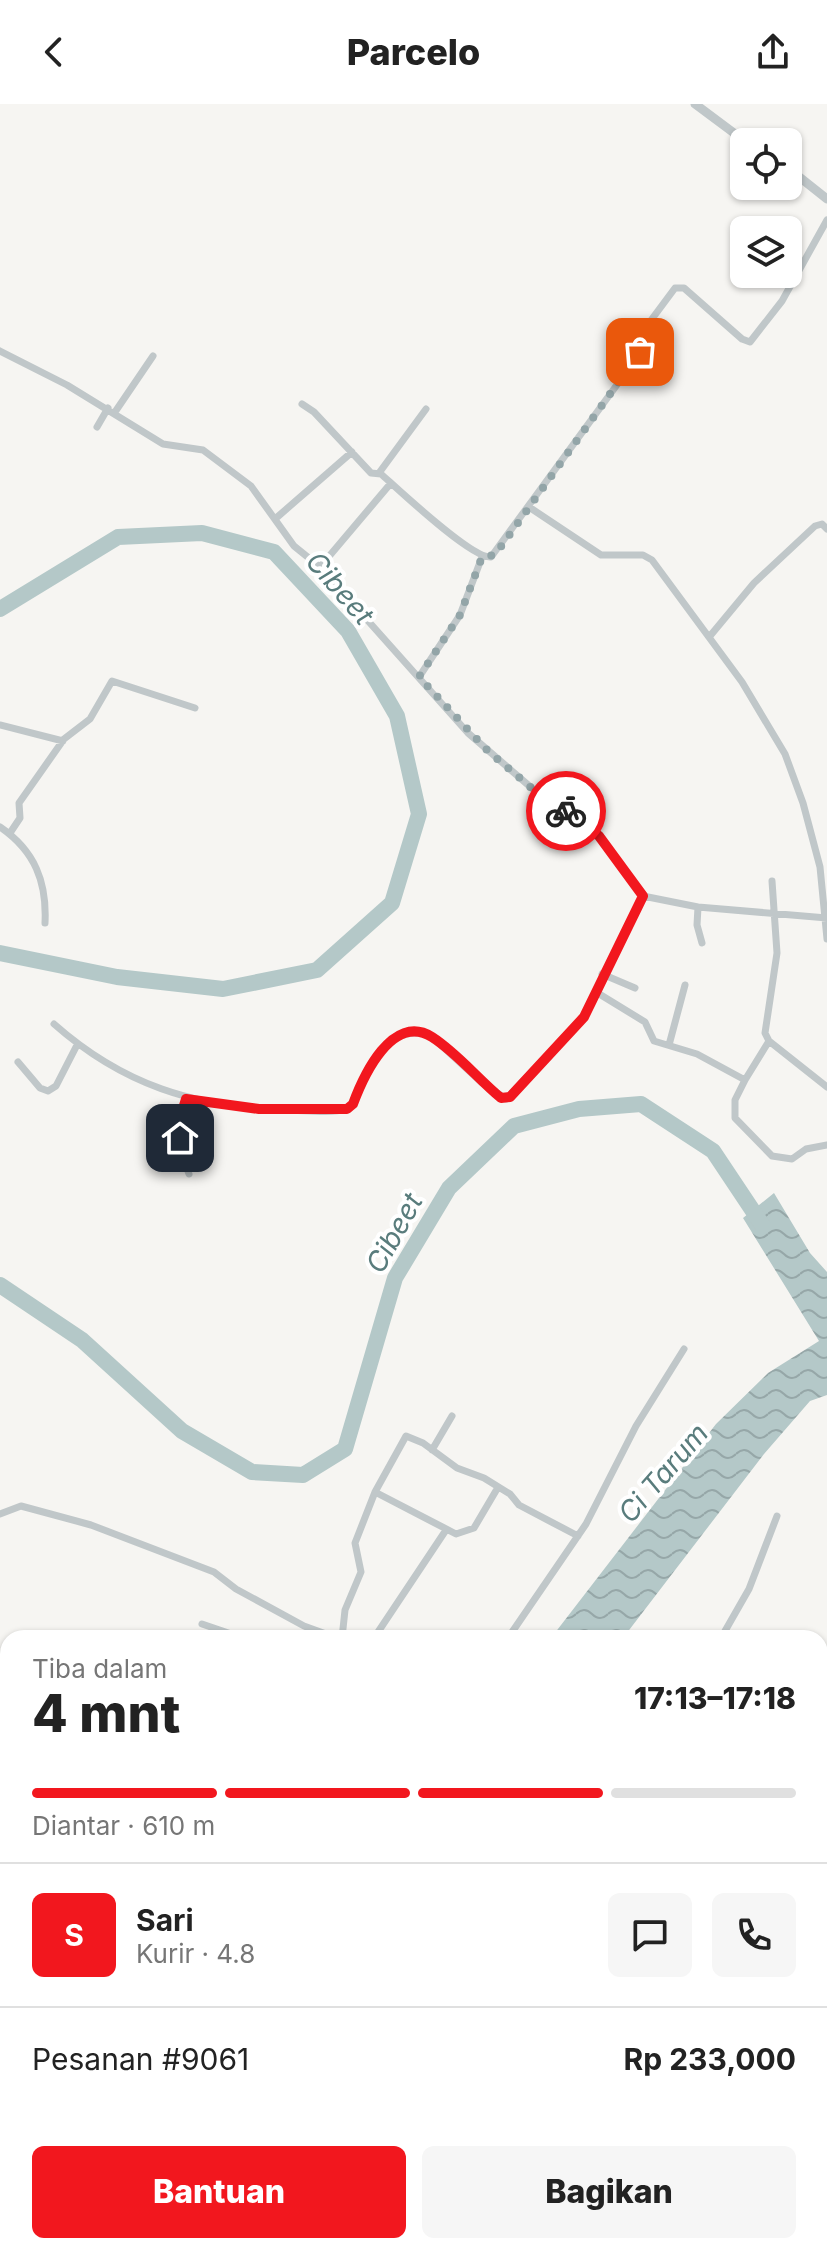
<!DOCTYPE html>
<html lang="id">
<head>
<meta charset="utf-8">
<style>
	body { margin:0; font-family:Inter,sans-serif; background:#f6f6f6; color:#222; height:100vh; display:flex; flex-direction:column; font-size:30px; white-space:nowrap }
	* { box-sizing:border-box; margin:0 }
	p { font-size:26px; color:#767676 }
	.icon { flex:none; width:44px; height:44px; fill:none; stroke:currentColor; stroke-width:2; stroke-linecap:round; stroke-linejoin:round }
	.map { position:relative; flex:1; overflow:hidden }
	.drawer { position:absolute; left:0px; top:1526px; width:828px; height:624px; display:flex; flex-direction:column; background:#fff; border-radius:24px 24px 0 0; box-shadow:0 2px 6px #0004 }
	.drawer>* { flex:none }
	.buttons { position:absolute; left:730px; top:24px; display:grid; gap:16px }
	.buttons a { display:grid; place-items:center; width:72px; height:72px; border-radius:12px; background:#fff; box-shadow:0 2px 6px #0004; font-size:40px }
	.pin { position:absolute; display:grid; place-items:center; width:68px; height:68px; color:#fff; margin:-34px; border-radius:16px; box-shadow:0 4px 12px #0006 }
	.courier { position:absolute; display:grid; place-items:center; width:80px; height:80px; margin:-40px; border:6px solid #f2171e; border-radius:50%; background:#fff; color:#222; box-shadow:0 2px 10px #0007 }
	.overview em { font-style:normal; font-weight:800 }
	.overview div { display:flex; flex-direction:column-reverse }
	.overview { display:flex; align-items:center; justify-content:space-between; height:136px; padding:0 32px }
	h1 { font-size:52px; font-weight:800; line-height:60px }
	.bar { display:grid; grid-template-columns:repeat(4,1fr); gap:12px 8px; align-content:center; height:96px; padding:0 32px }
	.bar i { height:10px; border-radius:6px; background:#e0e0e0 }
	.bar .on { background:#f2171e }
	.bar p { grid-column:span 4 }
	.line { display:flex; align-items:center; gap:20px; padding:0 32px; border-top:2px solid #e0e0e0 }
	.line div { flex:1 }
	.round { display:grid; place-items:center; flex:none; width:84px; height:84px; border-radius:12px; background:#f6f6f6 }
	.button { display:flex; gap:16px; margin-top:auto; padding:16px 32px }
	.button a { flex:1; height:92px; border-radius:12px; background:#f2171e; color:#fff; font-size:32px; font-weight:800; line-height:92px; text-align:center }
	.button a+a { background:#f6f6f6; color:#222 }
	header { display:flex; justify-content:space-between; align-items:center; height:104px; padding:0 32px; background:#fff; font-size:36px; font-weight:800 }
	.map>svg:first-child { display:block }
</style>
</head>
<body>
<header><svg class="icon" aria-label="back" viewBox="0 0 24 24"><path d="M15 5l-7 7 7 7"/></svg>Parcelo<svg class="icon" aria-label="share" viewBox="0 0 24 24"><path d="M12 15V3M7 8l5-5 5 5M5 13v7h14v-7"/></svg></header>
<div class="map">
<svg width="827" height="2150" viewBox="0 0 827 2150">
	<defs>
		<pattern id="water-waves" width="16" height="10" patternUnits="userSpaceOnUse" patternTransform="scale(2)"><rect width="16" height="10" fill="#b4c8c8"/><path d="M0 5q4-4 8 0t8 0" fill="none" stroke="#96a7a8"/></pattern>
	</defs>
	<rect width="100%" height="100%" fill="#f6f5f2"/>
	<path fill="url(#water-waves)" d="M774,1089L810,1149L827,1168V1291L810,1297L764,1350L623,1534H551L716,1320L768,1269L819,1237L743,1114Z
		M111,2142H193L187,2150H106Z"/>
	<g fill="none" stroke-linecap="round" stroke-linejoin="round">
		<path stroke="#b4c8c8" stroke-width="16" d="M0,505L118,433L202,429L274,448L348,527L397,612L419,710L392,799L317,866L223,885L117,873L0,849
			M0,1181L82,1236L182,1327L252,1368L303,1371L345,1345L395,1174L449,1084L514,1022L579,1005L641,1000L713,1047L763,1122"/>
		<defs>
			<path id="secondary" d="M490,2150L505,2142"/>
			<path id="trunk" d="M820,1964L827,1960
				M820,1982L827,1978
				M574,2150L580,2142
				M589,2150L595,2142"/>
		</defs>
		<use href="#secondary" stroke="#b0babc" stroke-width="14"/>
		<use href="#trunk" stroke="#b1b8ba" stroke-width="16"/>
		<path stroke="#c0c7c9" stroke-width="7" d="M0,247L67,281L163,340L203,346L251,382L294,442L320,463L468,629L541,692L595,728L643,792L698,803L827,814
			M302,300L314,308L371,369L381,370C399,386 472,455 491,453L638,252L643,227L675,184H684L742,235L750,238L782,197L827,116
			M115,308L153,252
			M97,323L108,304
			M379,369L426,305
			M529,403L601,451H643L652,456L742,578L785,650L803,699L820,763L827,835
			M275,415L352,348
			M320,463L391,379
			M710,532L754,479L815,422L822,420L827,425
			M419,573L460,511L482,453
			M0,621L63,637
			M0,723C35,747 47,778 45,819
			M10,729L20,714L19,699L64,635L90,615L112,577L195,604
			M772,777L777,849L765,929L769,937L827,983
			M698,803L697,821L702,839
			M602,870L635,884
			M596,888L645,918L654,937L697,950L745,976L735,996V1014L772,1052L792,1055L806,1045L827,1041
			M54,920C123,981 194,1003 285,1006C305,1006 327,1010 347,1005L353,1000C366,967 386,918 430,931L481,978L506,995L584,913L643,792
			M669,941L685,881
			M18,958L40,984L48,987L56,982L77,941
			M745,976L769,937
			M186,995C178,1022 178,1043 189,1070
			M432,1346L452,1312
			M375,1388L456,1430L474,1424L497,1385
			M0,1410L21,1402L91,1421L214,1468L236,1485L304,1522L337,1534
			M202,1520L243,1534
			M342,1534L345,1506L361,1468L355,1439L375,1388L406,1332L423,1339L457,1364L484,1374L510,1390L519,1401L578,1432
			M374,1534L446,1426
			M508,1534L586,1420L636,1322L684,1245
			M721,1534L749,1485L777,1412
			M820,1582L827,1575
			M820,1790L827,1800
			M0,1805L8,1814
			M820,1910L827,1918
			M0,2062L8,2070
			M622,2142L626,2150
			M789,2142L795,2150
			M0,2144L8,2137
			M694,2150L709,2142"/>
		<path stroke="#c0c7c9" stroke-width="9" d="M695,0L746,38
			M788,64L827,95
			M820,1700L827,1696
			M345,2150L352,2142"/>
		<use href="#secondary" stroke="#fff" stroke-width="10"/>
		<use href="#trunk" stroke="#fff" stroke-width="12"/>
		<path stroke="#9da9ac" stroke-width="3" stroke-dasharray="12 6" stroke-linecap="butt" d="M820,1735L827,1731
			M376,2150L383,2142"/>
	</g>
	<g fill="none" stroke-linecap="round" stroke-linejoin="round">
		<path stroke="#93a5a8" stroke-width="8" stroke-dasharray="0 14.4" d="M566,707L541,692L488,647L419,573L460,511L482,453L495,451L640,248"/>
		<path stroke="#f2171e" stroke-width="10" d="M180,1034L178,1021L186,995L259,1005H347L353,1000C363,973 392,908 432,933C457,949 478,975 501,994L510,993L584,913L643,792L599,732L566,707"/>
	</g>
	<g text-anchor="middle" stroke-width="8" stroke-linejoin="round" paint-order="stroke">
		<g font-size="28" font-style="italic" fill="#597c7c" stroke="#fff">
			<text transform="translate(340 484) rotate(49)" y="10">Cibeet</text>
			<text transform="translate(394 1129) rotate(-61)" y="10">Cibeet</text>
			<text transform="translate(663 1369) rotate(-49)" y="10">Ci Tarum</text>
		</g>
	</g>
</svg>
<div class="buttons">
<a><svg class="icon" aria-label="locate" viewBox="0 0 24 24"><circle cx="12" cy="12" r="6"/><path d="M12 2v4M12 18v4M2 12h4M18 12h4"/></svg></a>
<a><svg class="icon" aria-label="layers" viewBox="0 0 24 24"><path d="M12 4l9 5-9 5-9-5zM3 14l9 5 9-5"/></svg></a>
</div>
<div class="pin" style="left:640px;top:248px;background:#ea580c"><svg class="icon" aria-label="bag" viewBox="0 0 24 24"><path d="M5 8h14l-1 12H6zM9 8a3 3 0 0 1 6 0"/></svg></div>
<div class="pin" style="left:180px;top:1034px;background:#1f2937"><svg class="icon" aria-label="home" viewBox="0 0 24 24"><path d="M3 11l9-7 9 7M6 9v11h12V9"/></svg></div>
<div class="courier" style="left:566px;top:707px"><svg class="icon" aria-label="bike" viewBox="0 0 24 24"><circle cx="6" cy="16" r="4"/><circle cx="18" cy="16" r="4"/><path d="M6 16l4-8h5l3 8M10 8l3 8H6M13 5h3"/></svg></div>
<section class="drawer">
<div class="overview"><div><h1>4 mnt</h1><p>Tiba dalam</p></div><em>17:13–17:18</em></div>
<div class="bar"><i class="on"></i><i class="on"></i><i class="on"></i><i></i><p>Diantar · 610 m</p></div>
<div class="line" style="height:144px"><b class="round" style="background:#f2171e;color:#fff">S</b><div><b>Sari</b><p>Kurir · 4.8</p></div><a class="round"><svg class="icon" aria-label="chat" viewBox="0 0 24 24"><path d="M4 5h16v11H9l-5 4z"/></svg></a><a class="round"><svg class="icon" aria-label="phone" viewBox="0 0 24 24"><path d="M5 4h4l2 5-3 2q2 4 5 5l2-3 5 2v4C11 20 4 13 5 4z"/></svg></a></div>
<div class="line" style="height:104px"><div>Pesanan #9061</div><b>Rp 233,000</b></div>
<div class="button"><a>Bantuan</a><a>Bagikan</a></div>
</section>
</div>
</body>
</html>
